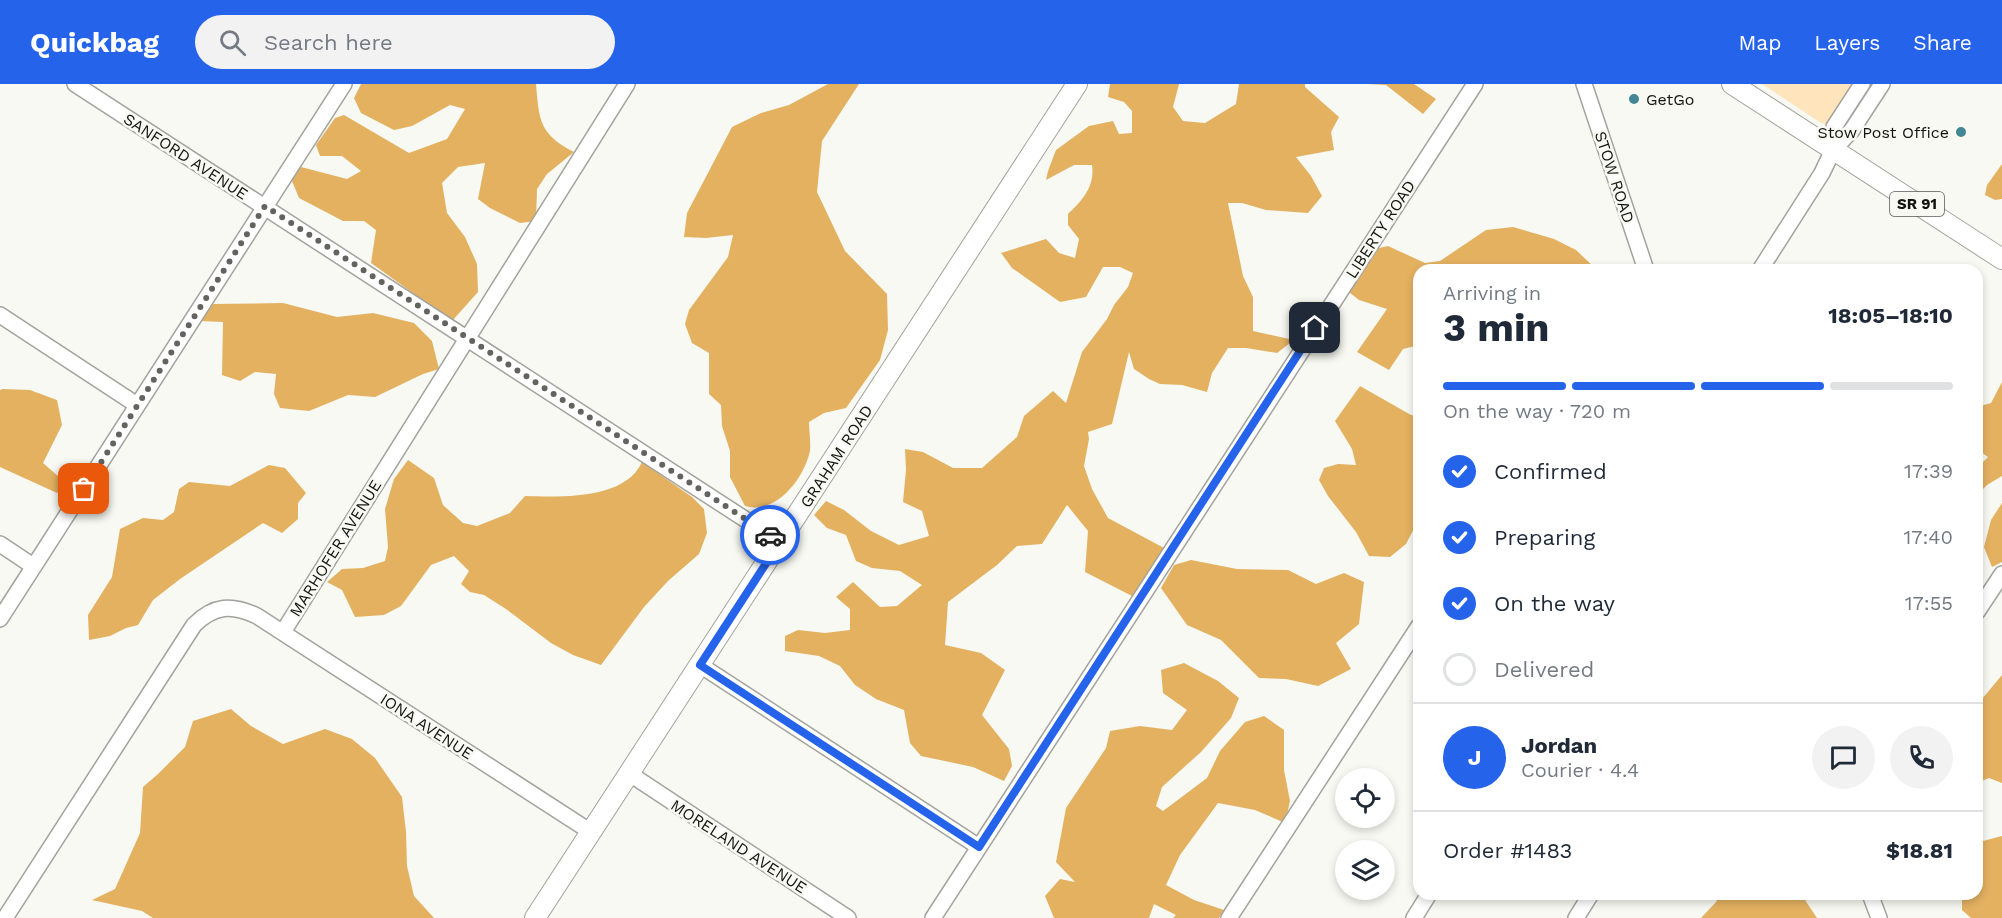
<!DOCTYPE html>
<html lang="en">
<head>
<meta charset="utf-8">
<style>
	body { margin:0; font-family:"Work Sans",sans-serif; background:#f2f2f3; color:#1f2937; height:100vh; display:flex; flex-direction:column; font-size:22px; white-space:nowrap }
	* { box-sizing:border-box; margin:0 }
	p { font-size:20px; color:#747a83 }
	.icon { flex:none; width:33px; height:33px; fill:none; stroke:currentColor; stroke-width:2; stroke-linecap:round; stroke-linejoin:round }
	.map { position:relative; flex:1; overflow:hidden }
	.drawer { position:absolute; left:1413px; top:180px; width:570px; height:636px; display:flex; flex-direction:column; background:#fff; border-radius:18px; box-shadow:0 3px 9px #0003 }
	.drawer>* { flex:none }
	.buttons { position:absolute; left:1335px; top:684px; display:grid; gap:12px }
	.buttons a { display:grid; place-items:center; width:60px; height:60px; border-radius:50%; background:#fff; box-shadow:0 3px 9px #0003; font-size:30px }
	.pin { position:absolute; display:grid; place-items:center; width:51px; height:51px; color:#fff; margin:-26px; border-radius:12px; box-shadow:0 3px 9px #0006 }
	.courier { position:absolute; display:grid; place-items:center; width:60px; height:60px; margin:-30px; border:4px solid #2563eb; border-radius:50%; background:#fff; color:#222; box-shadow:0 2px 8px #0007 }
	.overview em { font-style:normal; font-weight:700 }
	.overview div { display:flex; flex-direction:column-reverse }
	.overview { display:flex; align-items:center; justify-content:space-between; height:102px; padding:0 30px }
	h1 { font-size:39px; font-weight:700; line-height:45px }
	.bar { display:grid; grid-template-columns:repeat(4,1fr); gap:9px 6px; align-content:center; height:72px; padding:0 30px }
	.bar i { height:8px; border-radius:4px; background:#e0e1e3 }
	.bar .current { background:#2563eb }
	.bar p { grid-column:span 4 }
	.line { display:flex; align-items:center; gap:15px; padding:0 30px; border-top:2px solid #e0e1e3 }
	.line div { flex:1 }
	.round { display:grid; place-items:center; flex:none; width:63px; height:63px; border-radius:32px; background:#f2f2f3 }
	ol { padding:0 30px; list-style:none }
	li { display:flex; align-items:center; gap:18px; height:66px }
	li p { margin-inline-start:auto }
	li .icon { padding:6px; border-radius:50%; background:#2563eb; color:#fff; stroke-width:4 }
	li:last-child { color:#747a83 }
	li i { width:33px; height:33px; border:3px solid #e0e1e3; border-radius:50% }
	header { display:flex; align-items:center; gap:36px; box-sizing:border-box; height:84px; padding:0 30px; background:#2563eb; color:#fff }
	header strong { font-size:28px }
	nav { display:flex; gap:33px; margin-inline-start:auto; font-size:21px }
	.search { width:420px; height:54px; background:#f2f2f3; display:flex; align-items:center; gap:15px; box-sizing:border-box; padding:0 21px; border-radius:33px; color:#747a83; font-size:22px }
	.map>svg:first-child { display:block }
</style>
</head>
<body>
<header>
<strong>Quickbag</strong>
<div class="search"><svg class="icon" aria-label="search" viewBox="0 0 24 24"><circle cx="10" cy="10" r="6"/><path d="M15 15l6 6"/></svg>Search here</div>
<nav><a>Map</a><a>Layers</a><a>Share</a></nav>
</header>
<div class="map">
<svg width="2002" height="834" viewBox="0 0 2002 834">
	<rect width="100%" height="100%" fill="#f7f9f2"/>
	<path fill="#ffe4bc" d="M1762,0H1862L1834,43L1821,39Z"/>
	<path fill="#e4b161" d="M361,0H536C539,36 539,50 574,68L547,90L537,105L536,137L520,139L490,124L478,115L485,79L458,83L442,99L447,129L465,153L477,180L478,208L452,237L371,179L376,146L364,137H343L299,114L290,92L301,83L347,95L361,87L342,72H320L316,61L335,34L344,31L409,69L447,55L465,25L450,21L412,42L394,46L361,29L354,14Z
		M828,0H859L822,57L817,108L845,167L887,210L888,246L880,276L846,324L824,329L809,338C809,347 811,358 810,367C804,394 777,431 745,422L730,393V367L722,342L721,321L709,310V269L692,259L685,240L689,226L728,173L733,151L706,154L684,153L687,129L732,43L761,29L789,21Z
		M1110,0H1179L1173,23L1183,37L1205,39L1236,20L1239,0H1305V3L1339,33L1331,48L1334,66L1296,73L1311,92L1322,112L1308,129L1266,126L1242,119H1228L1243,192L1253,213V247L1294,256L1277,269L1246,264H1228L1212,289L1207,308L1182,301L1160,300L1149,295L1134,285L1129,268L1112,340L1088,348L1089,355L1084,382L1092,405L1108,434L1164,464L1159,479L1132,512L1085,488L1088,447L1067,421L1042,460L1017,462L997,481L948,518L945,561L981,569L1005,586L982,631L1009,665L1012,682L1004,697L973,683L921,672L910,659L904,626L876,615L855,601L840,582L819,572L785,567V552L798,546L825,549L850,546V525L836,513L853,498L880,523L897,522L922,501L900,487L872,484L856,477L846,451L827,444L814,431L826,417L844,426L871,447L899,461L929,452L922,427L903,418L906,386L905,365L923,368L953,384H982L1017,353L1024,332L1053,307L1066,319L1082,268L1107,235L1114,221L1128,203L1133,189L1120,183H1103L1086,213L1060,218L1012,184L1001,169L1046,155L1059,169L1075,174L1079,155L1068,141V130C1083,116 1095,102 1092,81H1074L1046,96L1048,87L1056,66L1089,42L1113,37L1119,50L1132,49V27L1124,18L1108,13Z
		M1367,0H1414L1436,15L1423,30L1386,1Z
		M2002,80V115L1995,116L1985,111L1987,101Z
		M1513,143L1554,155L1576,166L1597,186H1419V261L1403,265L1389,286L1357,268L1387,225L1359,216L1345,205L1356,195L1379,164L1388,162L1425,179L1440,177L1486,146Z
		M283,219L337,233L373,229L414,239L432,257L439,285L423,290L375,313L348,311L309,327L280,324L274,310L276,290L255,288L240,297L222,291L223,238L199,237L213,220Z
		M2002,298V392L1987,401L1977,411V384L1988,373L1977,365V323L1991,319Z
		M1360,302L1411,331L1419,332V435L1406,460L1390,473L1369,472L1356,448L1328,412L1319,396L1324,384L1338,380L1356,381L1352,365L1335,337Z
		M3,305L30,306L57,316L62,341L43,379L66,399L57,409L0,383V306Z
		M408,376L434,394L443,421L463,439L477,442L510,429L525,412C561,413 625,416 642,378L692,413L704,425L707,449L699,470L668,497L644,523L601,581L573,571L551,559L506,525L484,511L470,508L461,500L469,487L454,472L431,481L401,522L384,531L355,533L342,506L327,498L342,485L363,484L385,477L388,463L385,425L394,395Z
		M269,381L285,384L306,409L298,419V435L282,449L263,439L180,495L153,516L138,541L126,544L110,552L89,556L88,531L112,493L120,445L143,434L163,436L174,428L179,405L189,398L230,402Z
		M2002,419V478L1992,483L1984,463L1991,436Z
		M1191,476L1237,485L1288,486L1316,500L1344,489L1364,498L1359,540L1336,559L1351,585L1318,602L1286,595L1259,594L1221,556L1187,541L1161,504L1174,481Z
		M1184,579L1218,597L1239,614L1231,634L1201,668L1162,703L1156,722L1163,727L1207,694L1220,667L1245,638L1264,632L1284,646V686L1290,717L1285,739L1255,726L1218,719L1180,771L1166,801L1194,816L1224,826L1219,834H1173L1176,831L1154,820L1149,834H1054L1045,812L1060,795L1075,798L1056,778L1066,724L1106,664L1110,647L1140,642L1172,646L1187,626L1163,609L1161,586Z
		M2002,591V699L1989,694L1977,699V621Z
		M231,625L251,642L283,660L325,645L352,655L375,674L402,713L406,748L407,782L414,812L434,834H153L142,827L92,816L115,805L140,749L143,703L158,690L185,663L193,637Z
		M2002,752V834H1971L1962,826V810H1977V767L1983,757Z
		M1712,810H1801L1817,834H1701L1717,817Z"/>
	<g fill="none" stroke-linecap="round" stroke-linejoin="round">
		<defs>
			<path id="minor" d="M75,0L780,458
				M1584,0L1646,186
				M1833,66L1852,46L1882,0
				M1760,186L1822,89L1833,66L1834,43L1862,0
				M0,231L137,321
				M0,460L33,482
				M1977,528L2002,490
				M0,535L344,0
				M283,548L627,0
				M700,581L979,763
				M630,690L848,834
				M1870,810L1879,834
				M5,834L194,541C214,521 232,520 257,532L591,748
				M933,834L1475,0
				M1229,834L1419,542
				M1414,834L1429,810
				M1576,834L1591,810"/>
			<path id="major" d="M1732,0L2002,175
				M535,834L1077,0"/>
		</defs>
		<use href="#minor" stroke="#a2a39d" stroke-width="18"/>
		<use href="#major" stroke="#a2a39d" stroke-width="22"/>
		<use href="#minor" stroke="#fff" stroke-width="15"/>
		<use href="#major" stroke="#fff" stroke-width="20"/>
	</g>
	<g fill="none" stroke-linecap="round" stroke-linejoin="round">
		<path stroke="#636460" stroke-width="6" stroke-dasharray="0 10.8" d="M84,405L265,122L770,451"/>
		<path stroke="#2563eb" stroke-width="8" d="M770,451L780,458L700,581L979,763L1315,244"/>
	</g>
	<g fill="#428795" stroke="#f7f9f2" stroke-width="2">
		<circle cx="1634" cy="15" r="6"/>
		<circle cx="1961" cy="48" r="6"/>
	</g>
	<g text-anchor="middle" stroke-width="5" stroke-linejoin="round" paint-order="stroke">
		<rect fill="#f7f9f2" stroke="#575954" stroke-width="1.5" x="1890" y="108" width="54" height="24" rx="4.5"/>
		<g font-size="15" font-weight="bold" fill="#131411">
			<text x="1917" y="125">SR 91</text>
		</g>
		<g font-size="16" fill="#131411" stroke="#f7f9f2" text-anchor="start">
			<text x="1646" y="21">GetGo</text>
			<text x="1949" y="54" text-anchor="end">Stow Post Office</text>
		</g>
		<g font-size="16" fill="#131411" stroke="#f7f9f2">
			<text transform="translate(186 72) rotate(33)" y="6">SANFORD AVENUE</text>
			<text transform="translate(1615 93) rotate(72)" y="6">STOW ROAD</text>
			<text transform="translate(1380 145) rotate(-57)" y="6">LIBERTY ROAD</text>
			<text transform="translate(836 372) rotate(-57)" y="6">GRAHAM ROAD</text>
			<text transform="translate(335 464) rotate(-58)" y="6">MARHOFER AVENUE</text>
			<text transform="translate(427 642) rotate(33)" y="6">IONA AVENUE</text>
			<text transform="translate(739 762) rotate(33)" y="6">MORELAND AVENUE</text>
		</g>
	</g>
</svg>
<div class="buttons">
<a><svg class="icon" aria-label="locate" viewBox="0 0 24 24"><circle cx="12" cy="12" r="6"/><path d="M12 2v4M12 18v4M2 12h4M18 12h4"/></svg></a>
<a><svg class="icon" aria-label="layers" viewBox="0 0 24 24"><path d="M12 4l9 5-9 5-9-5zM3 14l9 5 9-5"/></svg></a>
</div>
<div class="pin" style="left:84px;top:405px;background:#ea580c"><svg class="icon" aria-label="bag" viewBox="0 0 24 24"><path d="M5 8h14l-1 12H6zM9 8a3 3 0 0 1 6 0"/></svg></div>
<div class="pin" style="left:1315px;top:244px;background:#1f2937"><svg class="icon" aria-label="home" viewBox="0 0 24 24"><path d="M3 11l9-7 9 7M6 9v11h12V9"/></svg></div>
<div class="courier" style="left:770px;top:451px"><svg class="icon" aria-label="car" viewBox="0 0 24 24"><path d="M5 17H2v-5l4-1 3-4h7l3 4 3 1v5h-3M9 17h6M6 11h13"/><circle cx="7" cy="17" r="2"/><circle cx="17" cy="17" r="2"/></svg></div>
<section class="drawer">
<div class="overview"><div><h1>3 min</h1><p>Arriving in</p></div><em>18:05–18:10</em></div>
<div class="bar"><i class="current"></i><i class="current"></i><i class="current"></i><i></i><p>On the way · 720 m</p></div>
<ol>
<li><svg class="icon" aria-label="check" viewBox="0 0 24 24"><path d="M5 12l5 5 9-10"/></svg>Confirmed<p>17:39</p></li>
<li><svg class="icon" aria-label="check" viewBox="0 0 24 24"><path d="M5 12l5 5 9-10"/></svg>Preparing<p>17:40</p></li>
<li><svg class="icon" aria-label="check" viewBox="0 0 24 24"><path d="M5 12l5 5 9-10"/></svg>On the way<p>17:55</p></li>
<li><i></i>Delivered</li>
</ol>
<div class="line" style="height:108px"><b class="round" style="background:#2563eb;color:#fff">J</b><div><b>Jordan</b><p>Courier · 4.4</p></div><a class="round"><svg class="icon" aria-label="chat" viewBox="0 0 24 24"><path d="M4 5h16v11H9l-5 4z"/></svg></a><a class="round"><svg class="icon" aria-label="phone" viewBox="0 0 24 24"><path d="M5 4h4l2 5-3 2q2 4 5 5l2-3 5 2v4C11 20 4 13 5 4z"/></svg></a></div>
<div class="line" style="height:78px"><div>Order #1483</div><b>$18.81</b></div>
</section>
</div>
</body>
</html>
